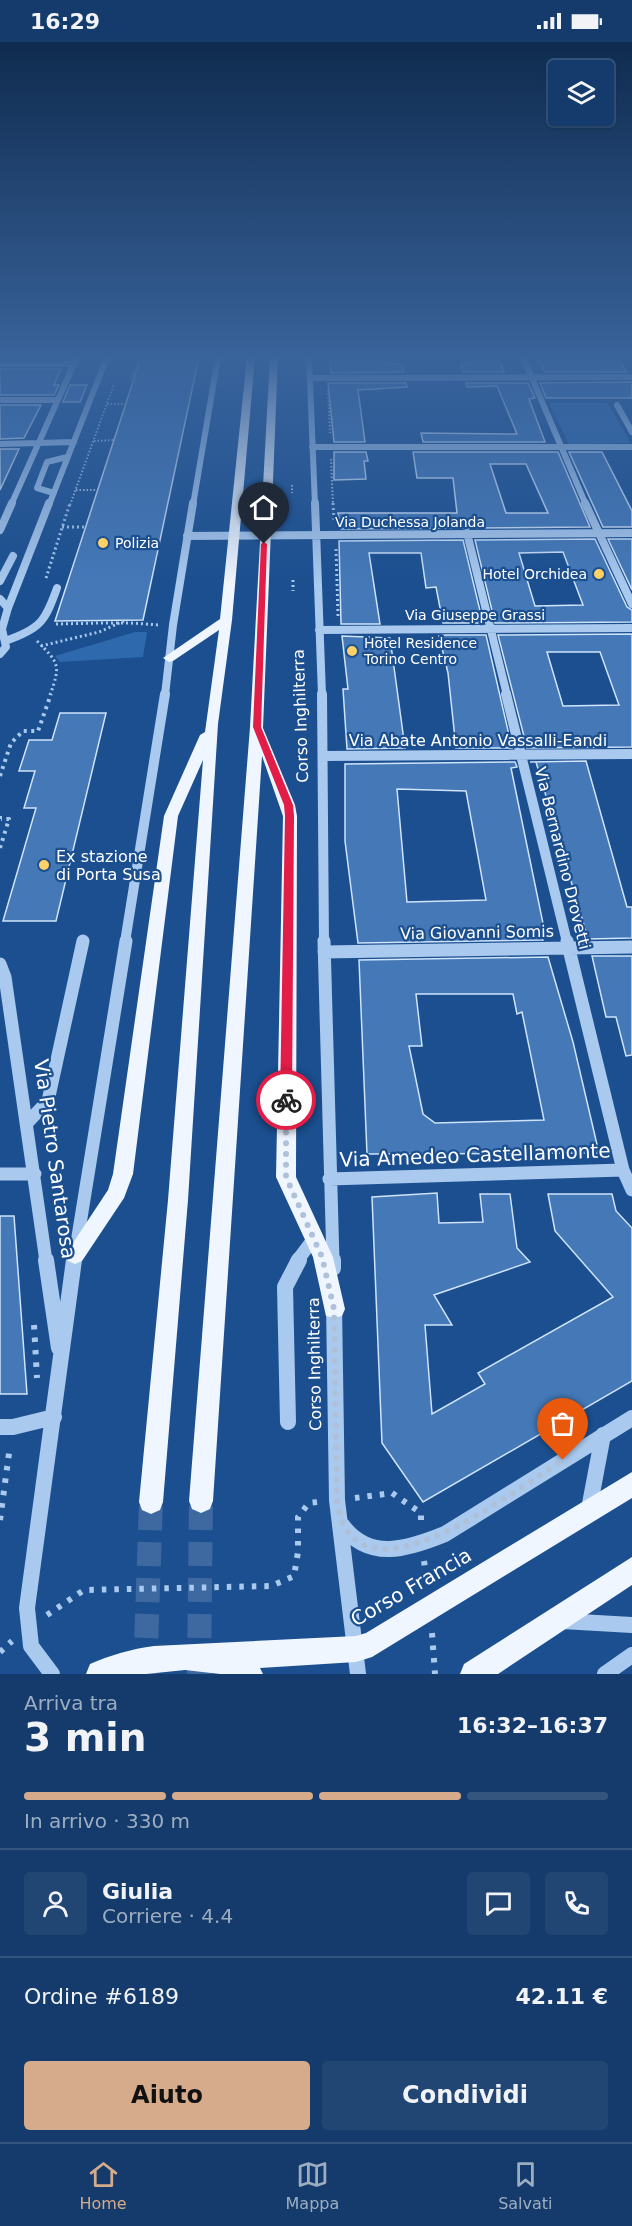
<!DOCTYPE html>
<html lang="it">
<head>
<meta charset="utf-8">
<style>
	body { margin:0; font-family:"DejaVu Sans",sans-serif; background:#214673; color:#f1f3f6; height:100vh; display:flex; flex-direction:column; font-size:22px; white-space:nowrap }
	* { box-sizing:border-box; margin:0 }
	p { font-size:20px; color:#9dadc1 }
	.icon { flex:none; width:33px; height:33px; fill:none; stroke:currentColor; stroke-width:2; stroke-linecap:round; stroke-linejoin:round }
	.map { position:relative; height:1632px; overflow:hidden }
	.side { display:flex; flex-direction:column; background:#143b6b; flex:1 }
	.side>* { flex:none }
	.tools { position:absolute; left:548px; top:18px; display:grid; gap:12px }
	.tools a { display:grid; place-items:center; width:66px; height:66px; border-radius:6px; background:#143b6b; box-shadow:0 2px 4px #0004,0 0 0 2px #33557e; font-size:30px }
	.pin { position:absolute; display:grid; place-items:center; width:51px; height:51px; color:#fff; margin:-62px -26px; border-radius:50% 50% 50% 0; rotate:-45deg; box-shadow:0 0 6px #0007 }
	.pin .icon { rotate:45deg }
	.courier { position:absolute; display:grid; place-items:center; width:60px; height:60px; margin:-30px; border:4px solid #e11d48; border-radius:50%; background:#fff; color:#222; box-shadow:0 2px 8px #0007 }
	.summary em { font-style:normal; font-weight:800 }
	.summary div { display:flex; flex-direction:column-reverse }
	.summary { display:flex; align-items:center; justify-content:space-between; height:102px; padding:0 24px }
	h1 { font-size:39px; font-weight:800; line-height:45px }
	.bar { display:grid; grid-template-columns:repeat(4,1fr); gap:9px 6px; align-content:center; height:72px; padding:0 24px }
	.bar i { height:8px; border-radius:4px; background:#33557e }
	.bar .active { background:#d6ab8b }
	.bar p { grid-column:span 4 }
	.line { display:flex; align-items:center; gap:15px; padding:0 24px; border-top:2px solid #33557e }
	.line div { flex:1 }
	.round { display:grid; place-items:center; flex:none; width:63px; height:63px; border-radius:6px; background:#214673 }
	.action { display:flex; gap:12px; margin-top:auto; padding:12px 24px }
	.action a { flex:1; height:69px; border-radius:6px; background:#d6ab8b; color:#111; font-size:24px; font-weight:800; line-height:69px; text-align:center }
	.action a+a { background:#214673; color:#f1f3f6 }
	.status { display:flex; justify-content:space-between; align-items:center; height:42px; padding:0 30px; background:#143b6b; direction:ltr }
	.status svg { height:16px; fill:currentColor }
	.tab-bar { display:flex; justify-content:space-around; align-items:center; height:84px; border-top:2px solid #33557e; background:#143b6b; font-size:16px; color:#9dadc1 }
	.tab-bar a { display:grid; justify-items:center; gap:3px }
	.tab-bar .active { color:#d6ab8b }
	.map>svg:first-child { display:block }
</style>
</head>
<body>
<div class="status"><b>16:29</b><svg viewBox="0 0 49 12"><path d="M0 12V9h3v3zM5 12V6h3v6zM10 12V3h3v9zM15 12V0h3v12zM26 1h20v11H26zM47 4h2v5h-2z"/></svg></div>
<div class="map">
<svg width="632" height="1632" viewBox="0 0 632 1632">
	<rect width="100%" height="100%" fill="#1b4f8f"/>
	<path fill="#2e69ad" d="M549,361H607L631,401L569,402Z
		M135,590H147L143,615L60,620L55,614Z"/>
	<path fill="#4478b7" stroke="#cfe3fa" stroke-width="1.5" fill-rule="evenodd" d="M141,315H199L143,578L55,579Z
		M329,315H385L386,322H402L404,330L331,331Z
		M469,315H498L504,330H463L461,322L471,321Z
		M537,315H617L627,330H545Z
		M0,327H61L54,343H59L54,353H0Z
		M632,340V356H546L540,341Z
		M328,341H406L407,345L358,348L365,400H334Z
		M466,341H528L535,356L529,357L545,400H423L421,391L517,392L497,344L467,345Z
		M70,343H87L80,360H63Z
		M0,363H41L24,396L0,397Z
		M0,407H19L0,448Z
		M334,410H366L368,419H364L366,437L334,438Z
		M413,410H558L590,485L341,487L338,471H457L453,436H417ZM490,422H526L548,471H506Z
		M569,410H602L632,469V485H603Z
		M595,497L627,565L632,568V580L495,581L475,498ZM563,510L583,563L535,564L519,511Z
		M608,497H632V548Z
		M463,498L483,581H443L436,545L426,546L421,511H369L380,582H341L339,499Z
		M632,592V705L527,706L498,593ZM547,610H600L619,663L563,664Z
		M446,593H486L512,706H456L448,631L439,594Z
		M342,594L390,596L405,706L347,707L343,647H348Z
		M60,671H106L56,879H3L36,766H24L35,729H19L29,698H52Z
		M586,719L627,865H632V896L588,897L536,720H530Z
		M515,720L517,725L511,726L545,891H541L543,898L358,901L345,799V722ZM397,747L466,749L486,858L407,860Z
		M592,914H632V1013L626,1014L616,975H606Z
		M548,915L573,1000L599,1111L367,1112L359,918ZM416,952H513L517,972L522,970L544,1078L435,1081L423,1072L409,1004H422Z
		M437,1151L439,1181L483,1180L480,1152H510L517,1206L530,1220L434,1253L452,1283H425L432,1372L485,1342L478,1331L613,1255L555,1189L548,1152H612L616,1169L632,1186V1339L423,1460L382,1401L372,1155Z
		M0,1174H14L27,1352H0Z"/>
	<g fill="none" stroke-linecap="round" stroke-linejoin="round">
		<path stroke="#3d69a0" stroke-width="24" stroke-dasharray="24 12" stroke-linecap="butt" d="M145,1632L151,1460
			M199,1632L201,1459"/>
		<path stroke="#a9c9ee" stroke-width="2" stroke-dasharray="1.5 2" stroke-linecap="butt" d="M131,338L139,315
			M328,348L330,391
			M107,362H126
			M94,399L114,398
			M331,417L333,463
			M292,443V451
			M76,448H97
			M70,463L114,342"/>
		<path stroke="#a9c9ee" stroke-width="3" stroke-dasharray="2 3" stroke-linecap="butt" d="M333,461L334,478
			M62,485H85
			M336,507L338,574
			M46,536L70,461
			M293,538V549
			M131,581L159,583
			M56,582L101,581
			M37,599C59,621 61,623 50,653
			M41,604L99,590L126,578"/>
		<path stroke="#a9c9ee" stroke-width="4" stroke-dasharray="3 4.5" stroke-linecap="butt" d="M0,734L11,701L23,689H38L51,652
			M0,774V781
			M0,806L9,777H1"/>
		<path stroke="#a9c9ee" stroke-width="6" stroke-dasharray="4.5 8" stroke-linecap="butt" d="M34,1283L37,1336
			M355,1456L392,1451L421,1471V1482
			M0,1478L10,1404
			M424,1519L427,1542
			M47,1573L84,1548L271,1544L294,1534L298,1510V1475L309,1461L318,1460
			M432,1591L435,1632
			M0,1610L12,1599"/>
		<path stroke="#a9c9ee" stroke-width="6" d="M309,315L315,463
			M523,315L586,463
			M0,322H73
			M310,336L632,335
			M0,358H57
			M617,363L632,390
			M0,402L74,400
			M312,405H632
			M54,451L37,446L47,420L67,415
			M11,463L77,315
			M49,463L107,315
			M193,463L218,315"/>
		<path stroke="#a9c9ee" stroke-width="8" d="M315,461L322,653
			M585,461L632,562
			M0,488L12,461
			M467,491L507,653
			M187,494L632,491
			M0,539L13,514
			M0,557L8,566
			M319,588L632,586
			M5,599C40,587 45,580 57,546
			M0,612L6,605L2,587L8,566L49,461
			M165,653L173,583L193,461"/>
		<path stroke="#a9c9ee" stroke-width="10" d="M322,652L324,900
			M506,652L567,900
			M324,714L632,712
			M125,900L165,652"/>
		<path stroke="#a9c9ee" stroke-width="13" d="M324,899L333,1219
			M567,899L623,1128L632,1148
			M324,910L632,905
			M0,922L5,935L46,1219
			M27,1081L48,1059L83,899
			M0,1132H35
			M329,1137L623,1128
			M74,1219L126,899
			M297,1219L315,1195"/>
		<path stroke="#a9c9ee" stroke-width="16" d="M46,1218L59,1306
			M333,1218V1226
			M334,1263L337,1458L358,1632
			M288,1380L285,1245L299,1218
			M0,1385H13L54,1375
			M589,1467L603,1393
			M342,1483C369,1520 408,1507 445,1492L632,1376
			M562,1579L632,1583
			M52,1632L31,1604L27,1566L74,1218
			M605,1632L632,1613"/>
		<path fill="#f0f6ff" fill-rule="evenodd" d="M247,315H255L232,578L218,682L188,1158L163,1460L160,1468L151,1472L142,1468L139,1460L168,1158L203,718L178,774L133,1132L124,1156L82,1219L75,1222L68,1219L65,1213L108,1148L113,1132L164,774L200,693L205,690L219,588L173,619L169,620L163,616L220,577Z
			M270,315H278L263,686L295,763L297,774L296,1135L333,1215L345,1267L342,1274L334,1276L326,1274L313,1215L276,1135L283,774L262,714L213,1459L210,1467L201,1471L192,1467L189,1459L250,685Z
			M632,1430V1456L372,1615L356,1620L260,1626L263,1632H220L185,1628L146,1632H86L90,1622C111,1613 131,1607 154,1604L356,1594L366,1591Z
			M632,1515V1543L498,1632H460L464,1622Z"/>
		<path stroke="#a9c9ee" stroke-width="3" stroke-dasharray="2 3" stroke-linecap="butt" d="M101,581H131"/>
	</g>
	<linearGradient id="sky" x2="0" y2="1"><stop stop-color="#0f2b4f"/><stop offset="0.58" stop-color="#39639b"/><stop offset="1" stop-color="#39639b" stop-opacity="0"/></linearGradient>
	<rect width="632" height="543" fill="url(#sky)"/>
	<path fill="#e11d48" d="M264,500L267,502L261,685L293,763L294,774L292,1058L286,1063L280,1058L285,774L284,763L253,685L261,502Z"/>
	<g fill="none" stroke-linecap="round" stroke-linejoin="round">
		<path stroke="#afc1d8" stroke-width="6" stroke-dasharray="0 10.8" d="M286,1058V1135L322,1215L334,1267L337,1458C352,1576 516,1447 563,1418"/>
	</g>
	<g fill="#ffd166" stroke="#1b4f8f" stroke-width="2">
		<circle cx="103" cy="501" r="6"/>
		<circle cx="599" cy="532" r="6"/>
		<circle cx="352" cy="609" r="6"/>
		<circle cx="44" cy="823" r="6"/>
	</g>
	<g text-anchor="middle" stroke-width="4.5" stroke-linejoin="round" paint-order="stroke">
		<g font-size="14" fill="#fff" stroke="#1b4f8f">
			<text x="410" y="485">Via Duchessa Jolanda</text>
			<text x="475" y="578">Via Giuseppe Grassi</text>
		</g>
		<g font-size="14" fill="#fff" stroke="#1b4f8f" text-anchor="start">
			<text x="115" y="506">Polizia</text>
			<text x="587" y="537" text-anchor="end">Hotel Orchidea</text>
			<text x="364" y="606">Hotel Residence<tspan x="364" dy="16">Torino Centro</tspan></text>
		</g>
		<g font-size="16" fill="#fff" stroke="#1b4f8f">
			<text transform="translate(300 674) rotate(-92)" y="6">Corso Inghilterra</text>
			<text x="478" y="704">Via Abate Antonio Vassalli-Eandi</text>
			<text transform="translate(563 816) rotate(76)" y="6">Via Bernardino Drovetti</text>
			<text transform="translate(477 890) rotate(-1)" y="6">Via Giovanni Somis</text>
			<text transform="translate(314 1322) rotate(-91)" y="6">Corso Inghilterra</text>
		</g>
		<g font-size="16" fill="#fff" stroke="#1b4f8f" text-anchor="start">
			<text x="56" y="820">Ex stazione<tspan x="56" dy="18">di Porta Susa</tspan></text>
		</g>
		<g font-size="20" fill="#fff" stroke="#1b4f8f">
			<text transform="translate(475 1113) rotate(-2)" y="7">Via Amedeo Castellamonte</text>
			<text transform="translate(55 1117) rotate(82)" y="7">Via Pietro Santarosa</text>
			<text transform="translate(411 1545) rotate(-30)" y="7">Corso Francia</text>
		</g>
	</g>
</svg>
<div class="tools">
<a><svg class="icon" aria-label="layers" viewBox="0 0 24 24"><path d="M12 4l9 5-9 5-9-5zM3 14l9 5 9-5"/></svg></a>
</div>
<div class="pin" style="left:563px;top:1418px;background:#ea580c"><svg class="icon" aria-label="bag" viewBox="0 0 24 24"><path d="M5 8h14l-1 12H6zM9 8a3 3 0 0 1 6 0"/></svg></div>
<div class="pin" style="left:264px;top:502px;background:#1f2937"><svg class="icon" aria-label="home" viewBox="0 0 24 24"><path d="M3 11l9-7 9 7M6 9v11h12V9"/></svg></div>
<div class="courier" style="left:286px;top:1058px"><svg class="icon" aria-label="bike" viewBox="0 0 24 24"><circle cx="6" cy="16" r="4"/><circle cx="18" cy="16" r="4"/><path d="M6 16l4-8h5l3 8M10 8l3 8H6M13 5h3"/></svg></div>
</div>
<section class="side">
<div class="summary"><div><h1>3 min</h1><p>Arriva tra</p></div><em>16:32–16:37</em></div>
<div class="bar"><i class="active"></i><i class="active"></i><i class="active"></i><i></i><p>In arrivo · 330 m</p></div>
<div class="line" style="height:108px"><a class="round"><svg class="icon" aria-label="person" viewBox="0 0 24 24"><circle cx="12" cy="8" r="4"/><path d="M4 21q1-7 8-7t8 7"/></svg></a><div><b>Giulia</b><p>Corriere · 4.4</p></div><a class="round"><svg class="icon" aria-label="chat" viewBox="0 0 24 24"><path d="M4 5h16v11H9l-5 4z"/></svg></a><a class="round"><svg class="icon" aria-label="phone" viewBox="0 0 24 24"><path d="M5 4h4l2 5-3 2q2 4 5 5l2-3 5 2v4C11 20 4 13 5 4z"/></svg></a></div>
<div class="line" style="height:78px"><div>Ordine #6189</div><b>42.11 €</b></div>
<div class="action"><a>Aiuto</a><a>Condividi</a></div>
</section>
<nav class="tab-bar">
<a class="active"><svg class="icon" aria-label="home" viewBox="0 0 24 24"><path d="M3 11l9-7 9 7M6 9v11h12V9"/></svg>Home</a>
<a><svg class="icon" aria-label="map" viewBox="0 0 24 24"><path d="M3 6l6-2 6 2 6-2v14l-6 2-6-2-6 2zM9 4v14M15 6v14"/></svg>Mappa</a>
<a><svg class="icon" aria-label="saved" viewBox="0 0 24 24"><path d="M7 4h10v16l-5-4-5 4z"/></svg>Salvati</a>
</nav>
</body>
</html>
